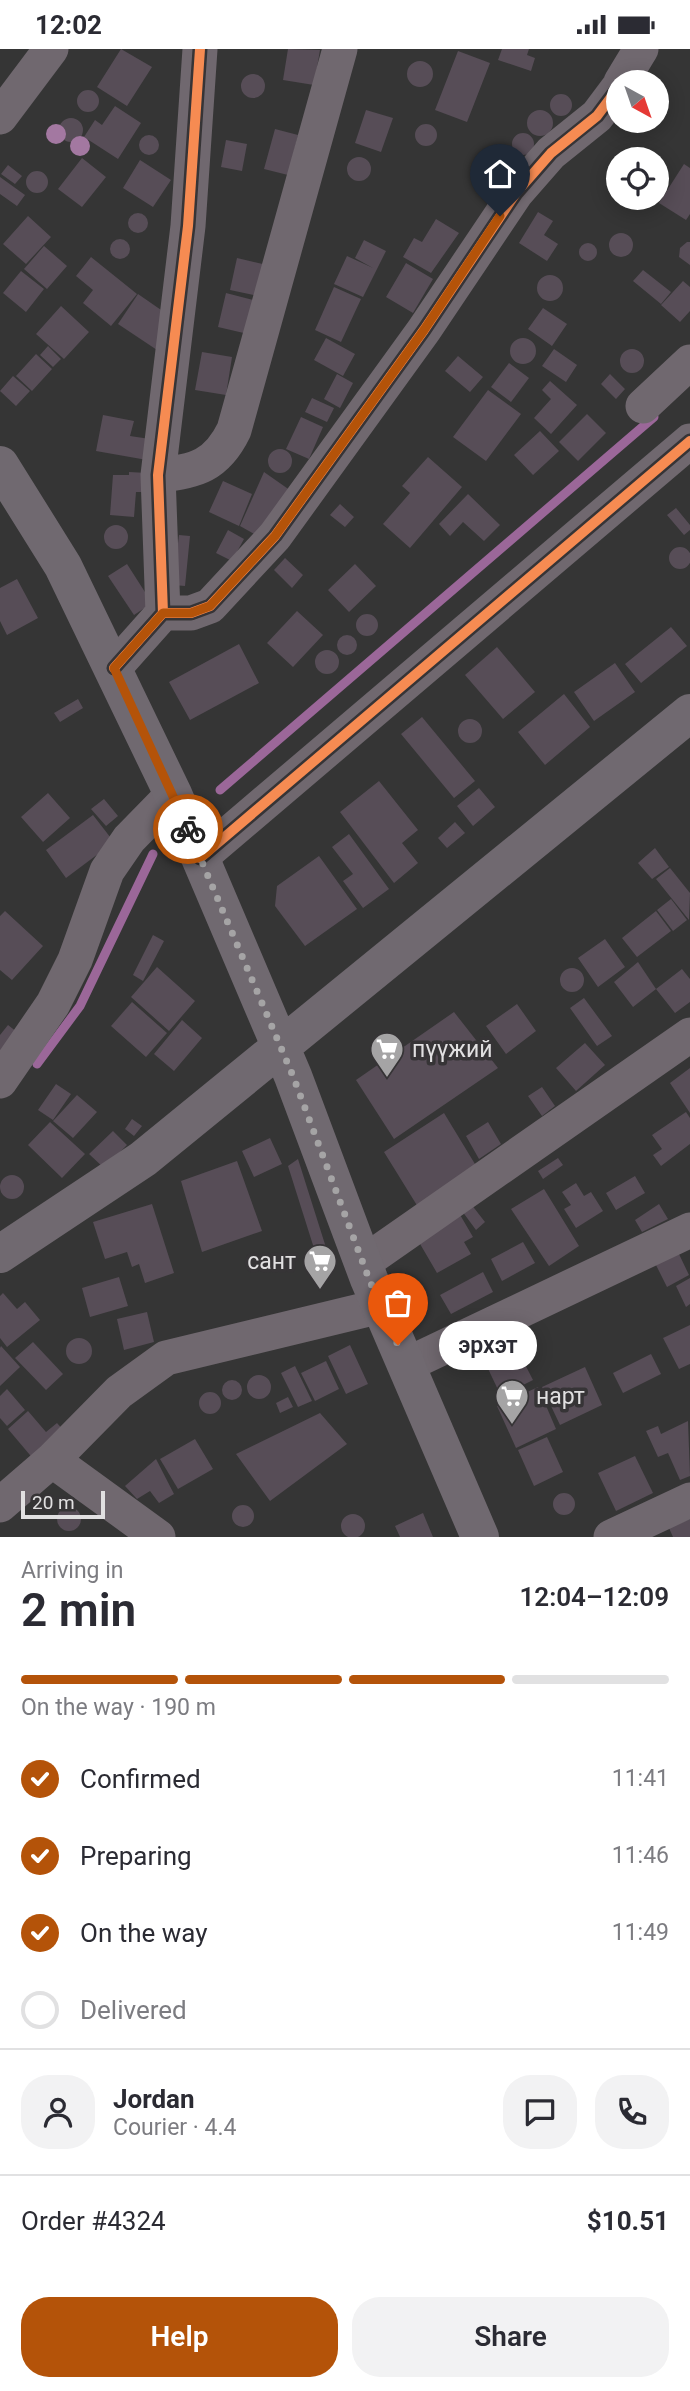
<!DOCTYPE html>
<html lang="en">
<head>
<meta charset="utf-8">
<style>
	body { margin:0; font-family:Roboto,sans-serif; background:#f2f2f3; color:#2b2b33; height:100vh; display:flex; flex-direction:column; font-size:26px; white-space:nowrap }
	* { box-sizing:border-box; margin:0 }
	p { font-size:23px; color:#7c7c81 }
	.icon { flex:none; width:38px; height:38px; fill:none; stroke:currentColor; stroke-width:2; stroke-linecap:round; stroke-linejoin:round }
	.map { position:relative; height:1488px; overflow:hidden }
	.drawer { display:flex; flex-direction:column; background:#fff; flex:1 }
	.drawer>* { flex:none }
	.needle { width:46px; rotate:140deg }
	.tools { position:absolute; left:606px; top:21px; display:grid; gap:14px }
	.tools a { display:grid; place-items:center; width:63px; height:63px; border-radius:50%; background:#fff; box-shadow:0 4px 18px #0003; font-size:35px }
	.scale { position:absolute; left:21px; bottom:18px; width:84px; box-sizing:border-box; padding-left:7px; border:4px solid #e1e0e1; border-top:0; font-size:19px; line-height:24px; white-space:nowrap; color:#e1e0e1; -webkit-text-stroke:5px #363436; paint-order:stroke }
	.pin { position:absolute; display:grid; place-items:center; width:60px; height:60px; color:#fff; margin:-72px -30px; border-radius:50% 50% 50% 0; rotate:-45deg; box-shadow:0 0 7px #0007 }
	.pin .icon { rotate:45deg }
	.courier { position:absolute; display:grid; place-items:center; width:70px; height:70px; margin:-35px; border:5px solid #b45309; border-radius:50%; background:#fff; color:#222; box-shadow:0 2px 9px #0007 }
	.bubble { position:absolute; height:49px; border-radius:24px; background:#fff; box-shadow:0 4px 18px #0003; font-size:23px; font-weight:600; line-height:49px; text-align:center }
	.overview em { font-style:normal; font-weight:600 }
	.overview div { display:flex; flex-direction:column-reverse }
	.overview { display:flex; align-items:center; justify-content:space-between; height:119px; padding:0 21px }
	h1 { font-size:46px; font-weight:600; line-height:52px }
	.bar { display:grid; grid-template-columns:repeat(4,1fr); gap:10px 7px; align-content:center; height:84px; padding:0 21px }
	.bar i { height:9px; border-radius:5px; background:#e1e1e2 }
	.bar .on { background:#b45309 }
	.bar p { grid-column:span 4 }
	.line { display:flex; align-items:center; gap:18px; padding:0 21px; border-top:2px solid #e1e1e2 }
	.line div { flex:1 }
	.round { display:grid; place-items:center; flex:none; width:74px; height:74px; border-radius:28px; background:#f2f2f3 }
	ol { padding:0 21px; list-style:none }
	li { display:flex; align-items:center; gap:21px; height:77px }
	li p { margin-inline-start:auto }
	li .icon { padding:7px; border-radius:50%; background:#b45309; color:#fff; stroke-width:4 }
	li:last-child { color:#7c7c81 }
	li i { width:38px; height:38px; border:4px solid #e1e1e2; border-radius:50% }
	.primary-button { display:flex; gap:14px; margin-top:auto; padding:14px 21px }
	.primary-button a { flex:1; height:80px; border-radius:28px; background:#b45309; color:#fff; font-size:28px; font-weight:600; line-height:80px; text-align:center }
	.primary-button a+a { background:#f2f2f3; color:#2b2b33 }
	.status { display:flex; justify-content:space-between; align-items:center; height:49px; padding:0 35px; background:#fff; direction:ltr }
	.status svg { height:19px; fill:currentColor }
	.map>svg:first-child { display:block }
</style>
</head>
<body>
<div class="status"><b>12:02</b><svg viewBox="0 0 49 12"><path d="M0 12V9h3v3zM5 12V6h3v6zM10 12V3h3v9zM15 12V0h3v12zM26 1h20v11H26zM47 4h2v5h-2z"/></svg></div>
<div class="map">
<svg width="690" height="1488" viewBox="0 0 690 1488">
	<rect width="100%" height="100%" fill="#353535"/>
	<g fill="none" stroke-linecap="round" stroke-linejoin="round">
		<path stroke="#9b6799" stroke-width="9" d="M220,741L654,368
			M37,1015L80,957L153,805"/>
	</g>
	<path fill="#574d57" d="M121,0L152,18L127,57L97,38Z
		M288,0L320,1L314,36L283,31Z
		M502,0H529L527,6L535,9L531,22L498,11Z
		M458,2L490,14L467,73L435,61Z
		M407 25a13 13 0 1 1 26 0a13 13 0 1 1-26 0Z
		M241 37a12 12 0 1 1 24 0a12 12 0 1 1-24 0Z
		M77 52a11 11 0 1 1 22 0a11 11 0 1 1-22 0Z
		M550 56a11 11 0 1 1 22 0a11 11 0 1 1-22 0Z
		M115,57L141,74L118,110L84,88L95,71L102,76Z
		M366,61L393,69L381,103L355,94Z
		M527 74a13 13 0 1 1 26 0a13 13 0 1 1-26 0Z
		M59 81a12 12 0 1 1 24 0a12 12 0 1 1-24 0Z
		M415 86a11 11 0 1 1 22 0a11 11 0 1 1-22 0Z
		M275,80L298,86L288,126L264,120Z
		M512 95a11 11 0 1 1 22 0a11 11 0 1 1-22 0Z
		M139 96a10 10 0 1 1 20 0a10 10 0 1 1-20 0Z
		M226,91L247,95L242,122L221,118Z
		M347 120a12 12 0 1 1 24 0a12 12 0 1 1-24 0Z
		M82,109L106,128L82,158L58,140Z
		M140,111L171,131L153,158L123,139Z
		M684,115L690,119V165L686,171L659,154Z
		M8,116L22,127L15,135L1,125Z
		M26 133a11 11 0 1 1 22 0a11 11 0 1 1-22 0Z
		M0,128L25,146L17,157L0,145Z
		M538,163L553,172L544,186L558,195L547,212L519,194Z
		M128 174a10 10 0 1 1 20 0a10 10 0 1 1-20 0Z
		M28,167L51,188L26,215L3,195Z
		M436,170L459,184L431,224L403,208L414,189L422,193Z
		M609 196a12 12 0 1 1 24 0a12 12 0 1 1-24 0Z
		M110 200a10 10 0 1 1 20 0a10 10 0 1 1-20 0Z
		M364,191L386,202L363,248L334,235L347,207L373,219L355,209Z
		M687,193H690V216L679,208L680,199Z
		M579 203a9 9 0 1 1 18 0a9 9 0 1 1-18 0Z
		M44,197L67,217L47,240L24,220Z
		M91,208L137,245L111,277L83,254L93,241L76,227Z
		M237,209L267,216L259,247L230,241Z
		M406,214L433,230L413,264L386,248Z
		M643,221L671,243L661,255L633,232Z
		M21,222L44,240L26,263L3,244Z
		M537 239a13 13 0 1 1 26 0a13 13 0 1 1-26 0Z
		M683,232L690,238V262L680,273L661,256Z
		M334,238L361,250L341,293L315,281Z
		M226,244L257,252L248,285L218,278Z
		M138,245L164,263L157,301L118,275Z
		M61,257L89,283L64,310L36,285Z
		M543,259L567,275L552,297L528,280Z
		M326,289L355,305L343,327L314,311Z
		M510 302a13 13 0 1 1 26 0a13 13 0 1 1-26 0Z
		M48,297L61,310L53,318L40,306Z
		M554,300L577,316L566,333L542,317Z
		M620 312a12 12 0 1 1 24 0a12 12 0 1 1-24 0Z
		M202,303L232,308L226,346L195,341Z
		M36,305L52,320L32,342L16,327Z
		M458,307L483,328L470,343L445,322Z
		M509,314L529,329L511,353L491,338Z
		M337,325L353,334L340,359L324,350Z
		M610,325L625,340L616,350L601,335Z
		M13,327L30,342L16,357L0,342Z
		M550,332L577,356L551,385L534,369L551,350L542,341Z
		M488,341L521,365L486,412L453,388Z
		M312,349L334,359L327,373L305,363Z
		M587,365L606,384L578,412L559,393Z
		M103,366L134,372L130,387L150,390L147,411L96,402Z
		M301,368L323,378L309,410L286,400Z
		M540,382L559,402L533,426L514,406Z
		M268 412a12 12 0 1 1 24 0a12 12 0 1 1-24 0Z
		M428,408L462,438L410,499L383,475L410,444L402,437Z
		M129,423L147,424L145,443H136L134,468L110,466L113,426H129Z
		M264,423L294,444L256,486L240,477Z
		M223,432L252,445L239,477L209,463Z
		M468,445L500,476L484,492L463,473L450,487L439,475Z
		M340,455L354,468L345,478L330,466Z
		M676,459L690,476V481L684,486L667,466Z
		M104 488a12 12 0 1 1 24 0a12 12 0 1 1-24 0Z
		M228,481L244,490L232,512L216,504Z
		M179,486L190,487L185,537L173,536Z
		M669 509a11 11 0 1 1 22 0a11 11 0 1 1-22 0Z
		M285,509L303,526L292,539L274,521Z
		M127,515L152,554L134,566L108,527Z
		M355,515L376,537L349,563L328,541Z
		M17,530L38,569L7,586L0,572V539Z
		M297,562L323,586L293,618L267,594Z
		M356 576a11 11 0 1 1 22 0a11 11 0 1 1-22 0Z
		M671,578L687,597L641,634L625,615Z
		M337 596a10 10 0 1 1 20 0a10 10 0 1 1-20 0Z
		M239,595L259,634L190,671L169,633Z
		M497,598L535,643L503,670L465,626Z
		M315 613a12 12 0 1 1 24 0a12 12 0 1 1-24 0Z
		M615,614L635,643L594,672L574,643Z
		M564,645L590,678L545,716L518,683Z
		M78,650L83,659L60,673L54,664Z
		M422,668L475,732L454,749L401,685Z
		M458 682a12 12 0 1 1 24 0a12 12 0 1 1-24 0Z
		M379,732L418,781L402,794L418,814L394,834L340,763Z
		M479,739L495,758L473,777L457,757Z
		M48,744L70,769L43,793L21,768Z
		M104,750L118,767L106,777L91,760Z
		M93,766L114,793L66,829L46,801Z
		M455,773L465,784L447,799L438,789Z
		M349,785L389,840L363,859L343,832L353,825L332,798Z
		M655,799L669,818L652,830L638,814Z
		M319,807L357,860L305,897L275,857L277,837Z
		M670,819L690,844L689,871L656,830Z
		M671,850L687,871L673,882L657,861Z
		M5,862L43,897L12,931L0,921V867Z
		M656,862L671,882L637,908L622,889Z
		M153,886L164,892L143,932L133,926Z
		M605,890L625,918L598,938L578,909Z
		M638,913L656,940L633,958L614,933Z
		M157,918L195,952L169,982L131,948Z
		M560 931a12 12 0 1 1 24 0a12 12 0 1 1-24 0Z
		M682,920L690,930V953L675,964L656,940Z
		M584,949L612,987L597,997L570,959Z
		M132,953L167,984L146,1008L111,977Z
		M517,955L536,982L506,1005L486,977Z
		M454,963L498,1019L394,1090L356,1031Z
		M182,971L202,989L174,1022L154,1005Z
		M8,976L17,983L0,1003V986Z
		M585,994L605,1016L576,1042L556,1019Z
		M690,1019V1064L670,1034Z
		M56,1035L71,1045L53,1071L38,1061Z
		M542,1038L555,1057L542,1067L528,1047Z
		M77,1046L97,1063L73,1089L53,1072Z
		M686,1063L690,1069V1095L661,1117L653,1106L662,1100L652,1086Z
		M444,1064L478,1120L418,1158L384,1103Z
		M132,1070L142,1077L134,1087L125,1080Z
		M50,1073L85,1105L62,1129L28,1096Z
		M488,1073L501,1095L479,1110L466,1087Z
		M113,1082L127,1096L104,1119L89,1105Z
		M270,1089L282,1115L254,1128L242,1102Z
		M558,1109L563,1116L543,1130L538,1122Z
		M298,1110L329,1208L318,1212L288,1117Z
		M237,1112L262,1182L202,1203L181,1132Z
		M0 1138a12 12 0 1 1 24 0a12 12 0 1 1-24 0Z
		M635,1127L645,1144L616,1161L606,1144Z
		M576,1134L584,1147L591,1143L603,1162L576,1179L564,1160L571,1156L562,1143Z
		M544,1140L579,1197L549,1217L511,1160Z
		M152,1155L174,1224L145,1234L139,1215L132,1218L127,1203L105,1210L93,1173Z
		M471,1155L485,1173L476,1181L462,1162Z
		M659,1155L668,1170L642,1183L635,1171Z
		M459,1164L473,1188L464,1193L471,1205L437,1224L416,1188Z
		M523,1193L535,1214L502,1232L491,1210Z
		M678,1203L689,1226L667,1238L655,1214Z
		M483,1223L493,1243L451,1265L440,1246Z
		M119,1228L128,1257L90,1268L82,1239Z
		M690,1229V1255L686,1258L676,1237Z
		M3,1244L17,1260L25,1253L40,1271L7,1298L0,1289V1247Z
		M147,1263L154,1293L124,1301L117,1270Z
		M690,1276V1315L679,1320L663,1289Z
		M66 1302a13 13 0 1 1 26 0a13 13 0 1 1-26 0Z
		M512,1290L533,1331L501,1347L481,1305Z
		M33,1293L63,1325L46,1341L15,1309Z
		M350,1296L368,1335L346,1345L328,1307Z
		M1,1297L20,1318L0,1337V1299Z
		M651,1305L661,1325L623,1344L613,1324Z
		M326,1312L339,1340L315,1352L301,1324Z
		M295,1317L312,1352L298,1358L281,1324Z
		M585,1318L602,1356L560,1376L542,1338Z
		M247 1338a12 12 0 1 1 24 0a12 12 0 1 1-24 0Z
		M222 1341a10 10 0 1 1 20 0a10 10 0 1 1-20 0Z
		M538,1338L556,1380L516,1399L497,1357Z
		M7,1340L25,1361L7,1377L0,1369V1347Z
		M199 1354a11 11 0 1 1 22 0a11 11 0 1 1-22 0Z
		M288,1348L293,1358L280,1364L276,1354Z
		M28,1362L46,1383L57,1374L65,1383L35,1412L8,1380Z
		M320,1364L347,1395L270,1452L236,1405Z
		M688,1372L690,1427L680,1431L668,1404L658,1408L646,1382L658,1377L661,1385Z
		M547,1388L563,1423L534,1437L518,1401Z
		M195,1390L213,1420L178,1440L160,1410Z
		M635,1407L653,1444L616,1462L598,1424Z
		M156,1410L174,1445L159,1454L150,1442L137,1450L125,1437Z
		M553 1455a11 11 0 1 1 22 0a11 11 0 1 1-22 0Z
		M232 1467a11 11 0 1 1 22 0a11 11 0 1 1-22 0Z
		M57 1470a12 12 0 1 1 24 0a12 12 0 1 1-24 0Z
		M423,1464L433,1488H400L395,1477Z
		M341 1477a12 12 0 1 1 24 0a12 12 0 1 1-24 0Z
		M690,1470V1488H673L669,1479Z"/>
	<g fill="none" stroke-linecap="round" stroke-linejoin="round">
		<path stroke="#70686f" stroke-width="35" d="M621,33L641,0
			M0,68L51,0
			M643,357L690,313
			M158,426C196,423 217,416 234,381L340,0
			M163,564L158,426L188,177L200,0
			M114,619L163,564H191L210,557L275,487L424,281L516,144L551,104L597,67L618,39
			M200,809L690,392
			M0,1032L53,955L75,911L107,822L129,790L173,745
			M363,1214L690,986
			M406,1316L690,1181
			M52,1411L158,1488
			M0,1456L52,1411L119,1343L166,1309L381,1257
			M611,1488L690,1451"/>
		<path stroke="#706970" stroke-width="38" d="M0,416L63,517L173,745L293,1027L369,1230L480,1488
			M0,1205L143,1110L690,664"/>
		<defs>
			<path id="cycleway" d="M163,564L158,426L188,177L200,0
				M114,619L163,564H191L210,557L275,487L424,281L516,144L551,104L597,67L618,39
				M200,809L690,392"/>
		</defs>
		<use href="#cycleway" stroke="#363436" stroke-width="15"/>
		<use href="#cycleway" stroke="#f68b52" stroke-width="10"/>
	</g>
	<g fill="#a378a1">
		<circle cx="56" cy="85" r="10"/>
		<circle cx="80" cy="97" r="10"/>
	</g>
	<g fill="none" stroke-linecap="round" stroke-linejoin="round">
		<path stroke="#a5a4a5" stroke-width="7" stroke-dasharray="0 12.6" d="M188,780L293,1027L369,1230L398,1296"/>
		<path stroke="#b45309" stroke-width="9" d="M188,780L114,619L163,564H191L210,557L275,487L424,281L500,167"/>
	</g>
	<defs>
		<symbol id="supermarket-pin" viewBox="-11 -11 22 30"><path d="M0 17L-7.5 6A9.5 9.5 0 1 1 7.5 6Z" fill="#a5a4a5" stroke="#363436"/><path d="M-6-5.5h2.5l.6 2H6L4.5 2H-2.5L-4.4-4H-6ZM-1.5 3.2a1.3 1.3 0 1 0 .1 0ZM3 3.2a1.3 1.3 0 1 0 .1 0Z" fill="#fff"/></symbol>
	</defs>
	<g fill-rule="evenodd">
		<use href="#supermarket-pin" x="368" y="981" width="38" height="52"/>
		<use href="#supermarket-pin" x="301" y="1193" width="38" height="52"/>
		<use href="#supermarket-pin" x="493" y="1328" width="38" height="52"/>
	</g>
	<g text-anchor="middle" stroke-width="7" stroke-linejoin="round" paint-order="stroke">
		<g font-size="23" fill="#e1e0e1" stroke="#363436" text-anchor="start">
			<text x="412" y="1008">пүүжий</text>
			<text x="296" y="1220" text-anchor="end">сант</text>
			<text x="536" y="1355">нарт</text>
		</g>
	</g>
</svg>
<div class="tools">
<a><svg class="needle" viewBox="-14 -14 28 28"><path d="M0-13l5 13h-10z" fill="#e53935"/><path d="M0 13l5-13h-10z" fill="#7c7c81"/></svg></a>
<a><svg class="icon" aria-label="locate" viewBox="0 0 24 24"><circle cx="12" cy="12" r="6"/><path d="M12 2v4M12 18v4M2 12h4M18 12h4"/></svg></a>
</div>
<div class="scale">20 m</div>
<div class="pin" style="left:398px;top:1296px;background:#ea580c"><svg class="icon" aria-label="bag" viewBox="0 0 24 24"><path d="M5 8h14l-1 12H6zM9 8a3 3 0 0 1 6 0"/></svg></div>
<div class="pin" style="left:500px;top:167px;background:#1f2937"><svg class="icon" aria-label="home" viewBox="0 0 24 24"><path d="M3 11l9-7 9 7M6 9v11h12V9"/></svg></div>
<div class="courier" style="left:188px;top:780px"><svg class="icon" aria-label="bike" viewBox="0 0 24 24"><circle cx="6" cy="16" r="4"/><circle cx="18" cy="16" r="4"/><path d="M6 16l4-8h5l3 8M10 8l3 8H6M13 5h3"/></svg></div>
<div class="bubble" style="left:439px;top:1272px;width:98px">эрхэт</div>
</div>
<section class="drawer">
<div class="overview"><div><h1>2 min</h1><p>Arriving in</p></div><em>12:04–12:09</em></div>
<div class="bar"><i class="on"></i><i class="on"></i><i class="on"></i><i></i><p>On the way · 190 m</p></div>
<ol>
<li><svg class="icon" aria-label="check" viewBox="0 0 24 24"><path d="M5 12l5 5 9-10"/></svg>Confirmed<p>11:41</p></li>
<li><svg class="icon" aria-label="check" viewBox="0 0 24 24"><path d="M5 12l5 5 9-10"/></svg>Preparing<p>11:46</p></li>
<li><svg class="icon" aria-label="check" viewBox="0 0 24 24"><path d="M5 12l5 5 9-10"/></svg>On the way<p>11:49</p></li>
<li><i></i>Delivered</li>
</ol>
<div class="line" style="height:126px"><a class="round"><svg class="icon" aria-label="person" viewBox="0 0 24 24"><circle cx="12" cy="8" r="4"/><path d="M4 21q1-7 8-7t8 7"/></svg></a><div><b>Jordan</b><p>Courier · 4.4</p></div><a class="round"><svg class="icon" aria-label="chat" viewBox="0 0 24 24"><path d="M4 5h16v11H9l-5 4z"/></svg></a><a class="round"><svg class="icon" aria-label="phone" viewBox="0 0 24 24"><path d="M5 4h4l2 5-3 2q2 4 5 5l2-3 5 2v4C11 20 4 13 5 4z"/></svg></a></div>
<div class="line" style="height:91px"><div>Order #4324</div><b>$10.51</b></div>
<div class="primary-button"><a>Help</a><a>Share</a></div>
</section>
</body>
</html>
